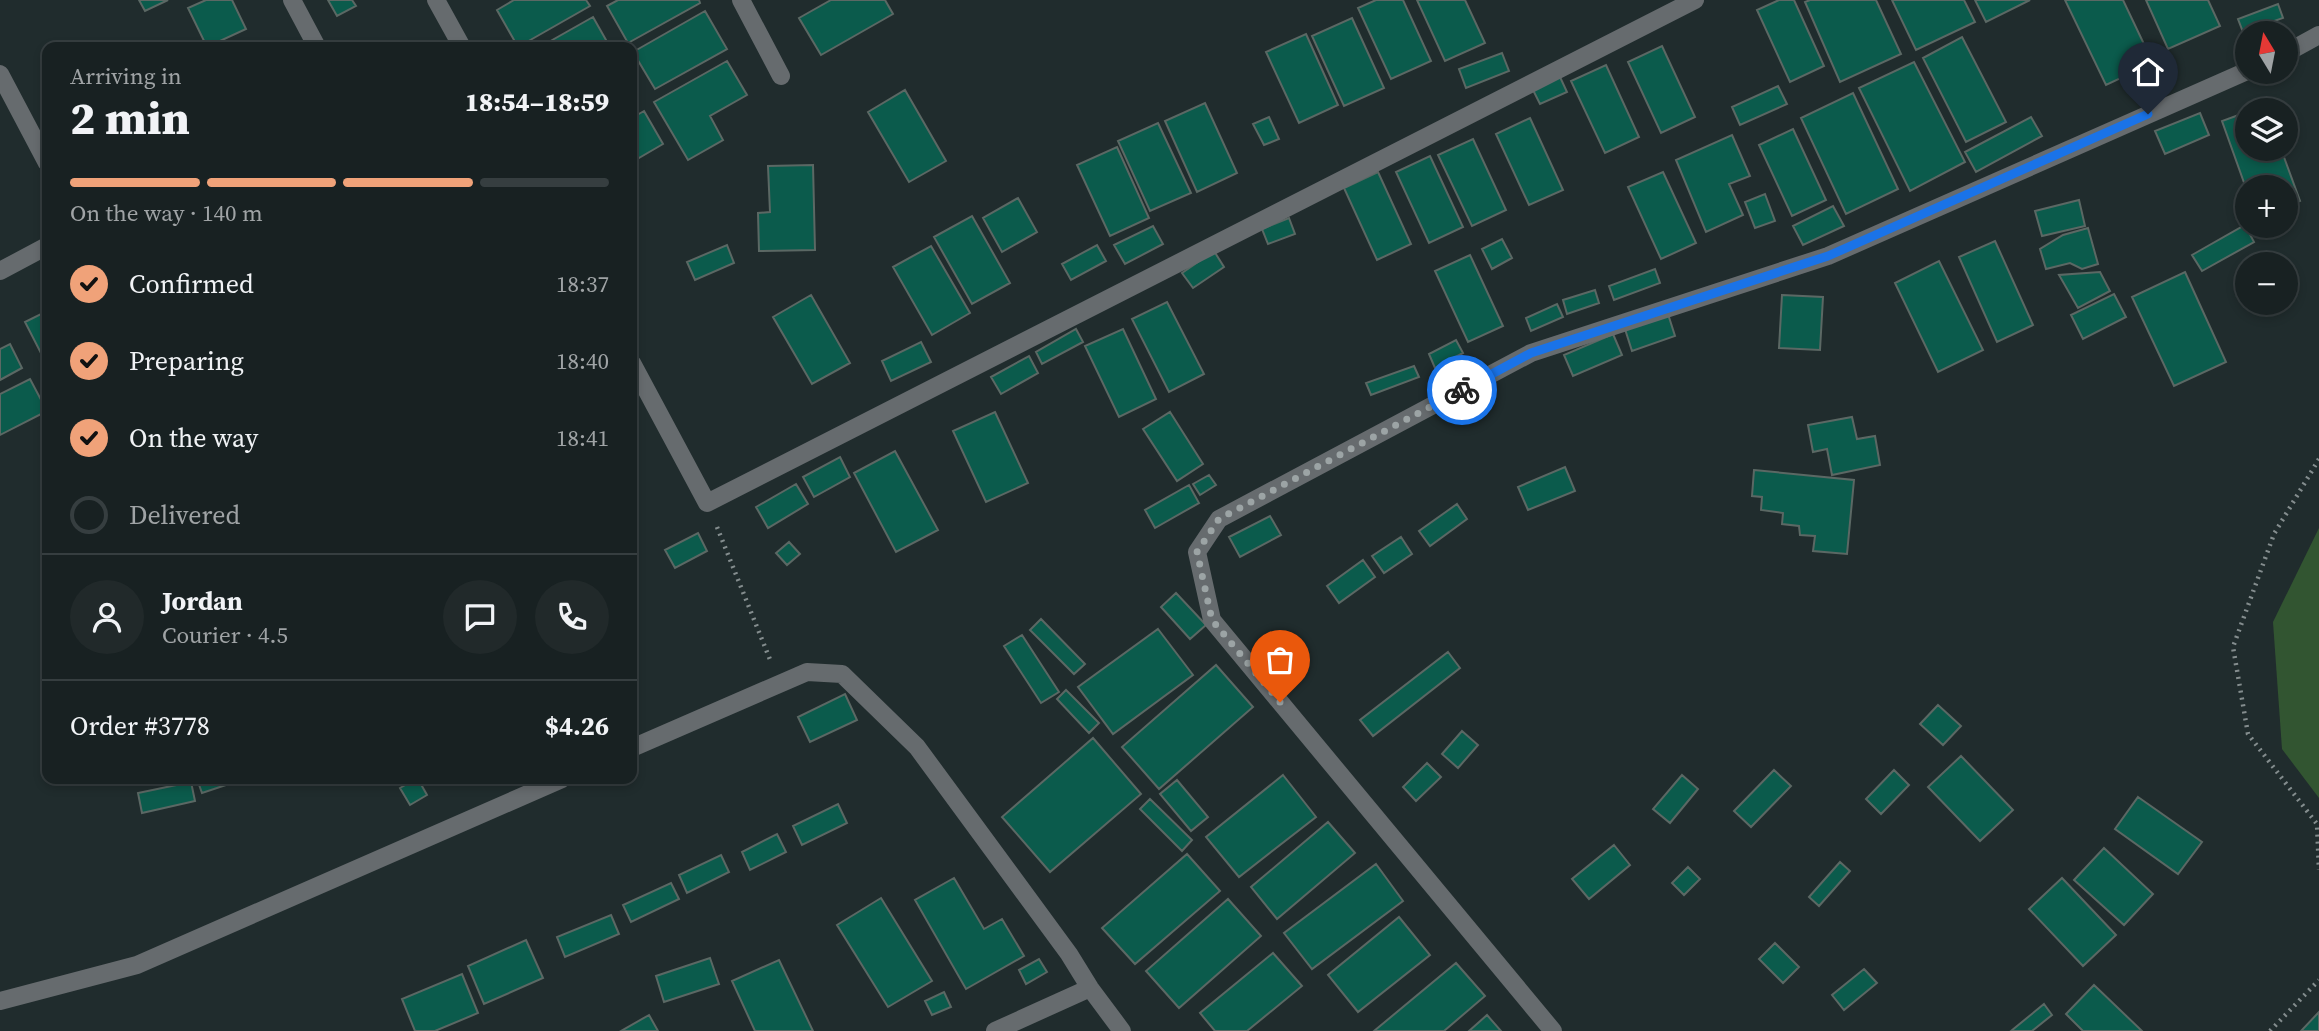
<!DOCTYPE html>
<html lang="en">
<head>
<meta charset="utf-8">
<style>
	body { margin:0; font-family:"Source Serif 4",serif; background:#21292a; color:#f1f3f6; height:100vh; display:flex; flex-direction:column; font-size:26px; white-space:nowrap }
	* { box-sizing:border-box; margin:0 }
	p { font-size:23px; color:#9fa3a5 }
	.icon { flex:none; width:38px; height:38px; fill:none; stroke:currentColor; stroke-width:2; stroke-linecap:round; stroke-linejoin:round }
	.map { position:relative; flex:1; overflow:hidden }
	.panel { position:absolute; left:42px; top:42px; width:595px; height:742px; display:flex; flex-direction:column; background:#182122; border-radius:14px; box-shadow:0 4px 10px #0003,0 0 0 2px #363e40 }
	.panel>* { flex:none }
	.needle { width:46px; rotate:350deg }
	.buttons { position:absolute; left:2235px; top:21px; display:grid; gap:14px }
	.buttons a { display:grid; place-items:center; width:63px; height:63px; border-radius:50%; background:#182122; box-shadow:0 4px 10px #0003,0 0 0 2px #363e40; font-size:35px }
	.pin { position:absolute; display:grid; place-items:center; width:60px; height:60px; color:#fff; margin:-72px -30px; border-radius:50% 50% 50% 0; rotate:-45deg; box-shadow:0 0 7px #0007 }
	.pin .icon { rotate:45deg }
	.courier { position:absolute; display:grid; place-items:center; width:70px; height:70px; margin:-35px; border:5px solid #1a73e8; border-radius:50%; background:#fff; color:#222; box-shadow:0 2px 9px #0007 }
	.summary em { font-style:normal; font-weight:800 }
	.summary div { display:flex; flex-direction:column-reverse }
	.summary { display:flex; align-items:center; justify-content:space-between; height:119px; padding:0 28px }
	h1 { font-size:46px; font-weight:800; line-height:52px }
	.bar { display:grid; grid-template-columns:repeat(4,1fr); gap:10px 7px; align-content:center; height:84px; padding:0 28px }
	.bar i { height:9px; border-radius:5px; background:#363e40 }
	.bar .on { background:#f0a279 }
	.bar p { grid-column:span 4 }
	.line { display:flex; align-items:center; gap:18px; padding:0 28px; border-top:2px solid #363e40 }
	.line div { flex:1 }
	.round { display:grid; place-items:center; flex:none; width:74px; height:74px; border-radius:37px; background:#21292a }
	ol { padding:0 28px; list-style:none }
	li { display:flex; align-items:center; gap:21px; height:77px }
	li p { margin-inline-start:auto }
	li .icon { padding:7px; border-radius:50%; background:#f0a279; color:#111; stroke-width:4 }
	li:last-child { color:#9fa3a5 }
	li i { width:38px; height:38px; border:4px solid #363e40; border-radius:50% }
	.map>svg:first-child { display:block }
</style>
</head>
<body>
<div class="map">
<svg width="2319" height="1031" viewBox="0 0 2319 1031">
	<rect width="100%" height="100%" fill="#202c2d"/>
	<path fill="#325531" d="M2319,528V798L2282,749L2273,622Z"/>
	<path fill="#0b5b4c" stroke="#5b6864" stroke-width="2" d="M139,0H168L145,11Z
		M206,0H232L246,29L207,47L188,8Z
		M328,0H352L356,6L337,16Z
		M514,0H586L590,6L518,47L497,10Z
		M618,0H699L700,3L628,43L607,6Z
		M831,0H885L893,14L821,55L799,18Z
		M1376,0H1403L1431,61L1391,79L1358,8Z
		M1417,0H1465L1485,43L1445,61Z
		M1779,0H1794L1824,66L1790,82L1757,10Z
		M1810,0H1876L1901,54L1840,82L1805,2Z
		M1892,0H1964L1975,22L1916,50Z
		M1975,0H2030L1986,22Z
		M2065,0H2123L2153,63L2106,85Z
		M2146,0H2208L2220,26L2168,49Z
		M2278,4L2283,18L2243,32L2238,19Z
		M705,11L727,49L655,89L633,52Z
		M593,17L610,47H540Z
		M1352,18L1384,88L1344,106L1312,36Z
		M1306,34L1338,105L1299,123L1266,52Z
		M1962,37L2006,122L1966,142L1923,58Z
		M1662,46L1695,117L1661,133L1628,62Z
		M1502,53L1509,71L1466,88L1459,69Z
		M727,61L747,95L710,116L723,140L688,160L654,102Z
		M1914,62L1965,162L1910,191L1859,88Z
		M1606,65L1639,137L1605,153L1571,81Z
		M1560,77L1567,92L1540,104L1533,90Z
		M1778,86L1787,104L1740,125L1732,107Z
		M905,90L946,161L909,182L868,112Z
		M1853,93L1898,189L1846,214L1801,118Z
		M1205,103L1237,173L1197,192L1165,121Z
		M644,111L663,144L632,162V118Z
		M2247,112V149H2281L2300,201L2286,206V187H2247V191L2222,121Z
		M2200,113L2209,135L2165,154L2155,131Z
		M1269,117L1279,139L1264,145L1253,124Z
		M2031,117L2042,136L1976,172L1965,152Z
		M1530,118L1563,190L1529,205L1496,134Z
		M1158,123L1191,193L1150,211L1118,141Z
		M1793,129L1826,200L1792,216L1759,145Z
		M1732,135L1750,176L1729,184L1743,215L1706,232L1676,160Z
		M1473,139L1506,210L1472,226L1438,155Z
		M1117,147L1149,218L1110,236L1077,165Z
		M1430,156L1463,227L1429,243L1396,172Z
		M813,165L815,250L759,251L758,213L770,212L768,166Z
		M1378,172L1411,244L1377,260L1344,188Z
		M1663,172L1696,243L1661,259L1628,187Z
		M1765,194L1775,221L1755,228L1745,202Z
		M1018,198L1037,232L1002,252L983,218Z
		M2079,200L2085,226L2042,236L2035,211Z
		M1833,206L1844,226L1803,245L1793,226Z
		M972,216L1010,283L972,304L934,237Z
		M1289,218L1295,234L1268,244L1262,229Z
		M2245,225L2254,242L2202,271L2192,255Z
		M1153,226L1163,244L1125,264L1114,245Z
		M2088,228L2098,264L2082,269L2070,263L2046,269L2040,249L2063,235Z
		M1502,239L1512,258L1492,269L1482,249Z
		M1995,241L2033,325L1997,342L1959,257Z
		M727,245L734,263L695,280L687,262Z
		M1097,245L1106,261L1071,280L1062,264Z
		M931,246L970,313L932,335L893,267Z
		M1214,251L1224,267L1193,288L1182,273Z
		M1470,255L1503,326L1468,342L1435,271Z
		M1939,261L1983,350L1938,372L1895,283Z
		M1655,269L1660,283L1614,300L1609,286Z
		M2100,272L2110,291L2078,308L2059,275Z
		M2185,272L2226,362L2174,386L2132,297Z
		M1595,290L1599,303L1567,314L1563,300Z
		M2114,294L2126,317L2083,339L2071,315Z
		M811,295L850,363L812,384L773,317Z
		M1782,295L1823,297L1820,350L1779,348Z
		M1167,302L1204,374L1169,392L1132,319Z
		M1557,304L1563,317L1531,331L1526,318Z
		M47,311V358L44,359L25,322Z
		M1668,314L1675,336L1632,351L1625,329Z
		M1076,329L1083,342L1042,364L1036,352Z
		M1123,329L1156,399L1119,417L1085,346Z
		M1613,334L1622,355L1573,376L1564,355Z
		M1456,340L1463,353L1435,368L1429,354Z
		M921,342L931,362L891,381L882,361Z
		M10,344L22,368L0,380V349Z
		M1029,356L1038,373L1001,394L991,377Z
		M1414,366L1419,377L1371,395L1366,383Z
		M30,379L47,411L0,435V394Z
		M995,412L1028,483L986,502L953,431Z
		M1170,412L1203,464L1177,481L1143,429Z
		M1852,417L1857,439L1875,436L1880,465L1832,475L1827,449L1813,452L1808,425Z
		M895,451L938,530L896,552L854,473Z
		M840,457L850,477L814,497L803,477Z
		M1565,467L1575,491L1528,510L1518,487Z
		M1754,470L1854,480L1847,554L1813,551L1815,536L1800,535L1799,526L1782,524L1783,513L1761,510L1762,497L1752,496Z
		M1209,475L1216,485L1200,495L1193,484Z
		M796,484L808,504L768,528L756,507Z
		M1189,485L1199,503L1155,528L1145,510Z
		M1457,504L1467,519L1430,546L1419,531Z
		M1270,516L1281,535L1240,557L1229,537Z
		M698,533L707,551L675,568L665,550Z
		M1401,537L1412,554L1384,573L1372,556Z
		M789,542L800,554L787,565L776,553Z
		M1363,560L1375,577L1339,603L1327,586Z
		M1176,593L1206,625L1190,639L1161,607Z
		M1041,619L1085,664L1074,674L1030,630Z
		M1158,629L1193,675L1113,734L1078,687Z
		M1022,635L1059,692L1041,703L1004,646Z
		M1448,652L1460,668L1373,736L1360,720Z
		M1216,665L1253,707L1159,789L1122,747Z
		M1066,690L1099,723L1089,733L1057,699Z
		M845,694L857,720L810,742L798,717Z
		M1938,705L1961,726L1943,745L1920,724Z
		M1462,731L1478,745L1458,768L1442,754Z
		M1093,738L1141,794L1050,872L1002,817Z
		M1961,756L2013,810L1980,841L1928,787Z
		M1427,763L1441,777L1416,801L1403,787Z
		M1774,770L1791,786L1751,827L1734,811Z
		M1894,770L1909,785L1881,814L1866,799Z
		M1283,775L1316,817L1239,877L1206,837Z
		M1682,775L1698,789L1670,823L1653,809Z
		M197,779H238V781L202,793Z
		M416,779H418L427,795L410,805L400,788Z
		M1177,780L1208,817L1191,831L1160,794Z
		M191,782L195,801L142,813L138,793Z
		M2138,797L2202,842L2178,874L2115,829Z
		M1150,799L1192,840L1182,851L1140,809Z
		M838,804L847,823L802,845L793,826Z
		M1328,822L1355,853L1277,919L1251,887Z
		M777,834L786,852L750,870L742,852Z
		M1614,845L1630,865L1589,899L1572,879Z
		M2104,848L2153,894L2124,925L2074,880Z
		M1187,854L1220,891L1135,964L1102,928Z
		M721,855L729,872L687,893L679,875Z
		M1840,862L1850,871L1819,906L1809,897Z
		M1376,864L1403,901L1312,969L1284,933Z
		M1688,867L1700,879L1684,895L1672,883Z
		M954,878L984,929L1002,919L1024,956L966,989L915,900Z
		M2062,878L2116,935L2083,966L2029,909Z
		M671,883L679,899L631,922L623,905Z
		M881,898L932,981L888,1007L837,925Z
		M1228,899L1261,936L1179,1008L1146,971Z
		M611,915L619,934L565,957L557,937Z
		M1399,917L1430,955L1358,1012L1328,975Z
		M526,940L543,978L484,1004L468,966Z
		M1775,943L1799,967L1783,983L1759,959Z
		M1273,953L1302,986L1247,1031H1215L1200,1013Z
		M710,958L719,984L664,1002L656,976Z
		M1039,959L1047,972L1026,984L1019,970Z
		M779,960L813,1031H755L732,981Z
		M1456,963L1485,996L1444,1031H1374Z
		M1864,969L1877,983L1844,1010L1832,995Z
		M462,974L478,1013L435,1031H415L402,999Z
		M2094,985L2142,1031H2083L2066,1014Z
		M944,992L951,1007L932,1015L925,1001Z
		M2044,1004L2052,1015L2032,1031H2011Z
		M2319,1012V1031H2301Z
		M649,1015L658,1031H621Z
		M1487,1015L1501,1031H1469Z"/>
	<g fill="none" stroke-linecap="round" stroke-linejoin="round">
		<path stroke="#848d8e" stroke-width="4.5" stroke-dasharray="2 5" stroke-linecap="butt" d="M2319,459L2274,534L2233,647L2248,734L2317,824L2319,870
			M717,527L771,662
			M2270,1031L2319,980"/>
		<path stroke="#666b6e" stroke-width="18" d="M292,0L317,47
			M436,0L462,47
			M741,0L781,76
			M2286,53L2319,35
			M0,74L47,163
			M0,271L47,246
			M632,363L707,503L1695,0
			M632,748L807,672L842,674L917,747L1069,954L1090,988L1122,1031
			M0,1001L137,965L562,779
			M995,1031L1090,988
			M1553,1031L1212,620L1197,552L1219,519L1531,353L1828,256L2247,71"/>
	</g>
	<g fill="none" stroke-linecap="round" stroke-linejoin="round">
		<path stroke="#9ca4a5" stroke-width="7" stroke-dasharray="0 12.6" d="M1280,702L1212,620L1197,552L1219,519L1462,390"/>
		<path stroke="#1a73e8" stroke-width="9" d="M1462,390L1531,353L1828,256L2148,114"/>
	</g>
</svg>
<div class="buttons">
<a><svg class="needle" viewBox="-14 -14 28 28"><path d="M0-13l5 13h-10z" fill="#e53935"/><path d="M0 13l5-13h-10z" fill="#9fa3a5"/></svg></a>
<a><svg class="icon" aria-label="layers" viewBox="0 0 24 24"><path d="M12 4l9 5-9 5-9-5zM3 14l9 5 9-5"/></svg></a>
<a>+</a>
<a>−</a>
</div>
<div class="pin" style="left:1280px;top:702px;background:#ea580c"><svg class="icon" aria-label="bag" viewBox="0 0 24 24"><path d="M5 8h14l-1 12H6zM9 8a3 3 0 0 1 6 0"/></svg></div>
<div class="pin" style="left:2148px;top:114px;background:#1f2937"><svg class="icon" aria-label="home" viewBox="0 0 24 24"><path d="M3 11l9-7 9 7M6 9v11h12V9"/></svg></div>
<div class="courier" style="left:1462px;top:390px"><svg class="icon" aria-label="bike" viewBox="0 0 24 24"><circle cx="6" cy="16" r="4"/><circle cx="18" cy="16" r="4"/><path d="M6 16l4-8h5l3 8M10 8l3 8H6M13 5h3"/></svg></div>
<section class="panel">
<div class="summary"><div><h1>2 min</h1><p>Arriving in</p></div><em>18:54–18:59</em></div>
<div class="bar"><i class="on"></i><i class="on"></i><i class="on"></i><i></i><p>On the way · 140 m</p></div>
<ol>
<li><svg class="icon" aria-label="check" viewBox="0 0 24 24"><path d="M5 12l5 5 9-10"/></svg>Confirmed<p>18:37</p></li>
<li><svg class="icon" aria-label="check" viewBox="0 0 24 24"><path d="M5 12l5 5 9-10"/></svg>Preparing<p>18:40</p></li>
<li><svg class="icon" aria-label="check" viewBox="0 0 24 24"><path d="M5 12l5 5 9-10"/></svg>On the way<p>18:41</p></li>
<li><i></i>Delivered</li>
</ol>
<div class="line" style="height:126px"><a class="round"><svg class="icon" aria-label="person" viewBox="0 0 24 24"><circle cx="12" cy="8" r="4"/><path d="M4 21q1-7 8-7t8 7"/></svg></a><div><b>Jordan</b><p>Courier · 4.5</p></div><a class="round"><svg class="icon" aria-label="chat" viewBox="0 0 24 24"><path d="M4 5h16v11H9l-5 4z"/></svg></a><a class="round"><svg class="icon" aria-label="phone" viewBox="0 0 24 24"><path d="M5 4h4l2 5-3 2q2 4 5 5l2-3 5 2v4C11 20 4 13 5 4z"/></svg></a></div>
<div class="line" style="height:91px"><div>Order #3778</div><b>$4.26</b></div>
</section>
</div>
</body>
</html>
